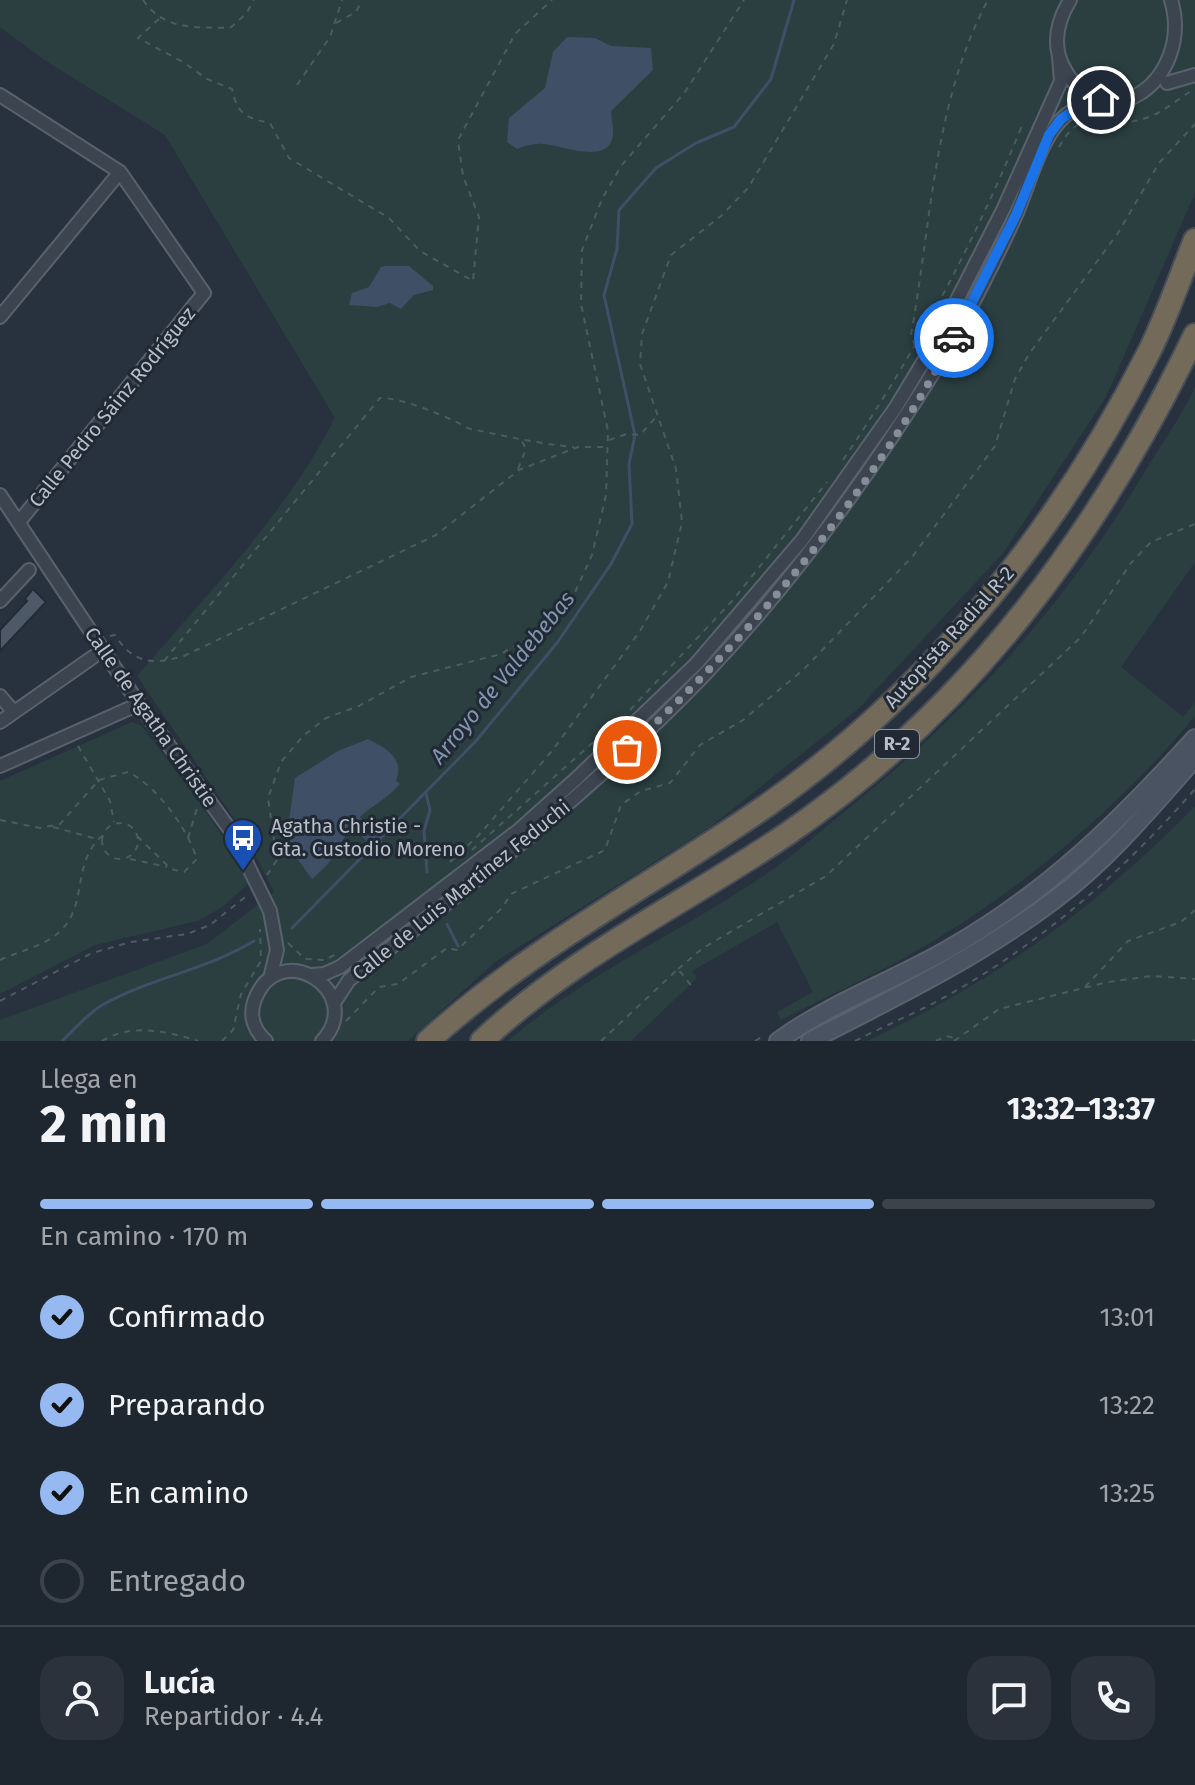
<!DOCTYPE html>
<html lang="es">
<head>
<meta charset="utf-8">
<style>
	body { margin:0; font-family:"Fira Sans",sans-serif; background:#2b323b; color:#f1f3f6; height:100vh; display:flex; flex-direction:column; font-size:30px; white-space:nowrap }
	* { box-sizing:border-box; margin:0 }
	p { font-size:26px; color:#a1a5aa }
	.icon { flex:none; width:44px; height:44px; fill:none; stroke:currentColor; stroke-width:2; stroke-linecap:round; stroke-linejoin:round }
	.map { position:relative; height:1041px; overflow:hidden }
	.side { display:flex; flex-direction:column; background:#1e262f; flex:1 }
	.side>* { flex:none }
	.pin { position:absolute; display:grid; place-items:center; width:68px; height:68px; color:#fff; margin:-34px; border:4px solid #fff; border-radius:50%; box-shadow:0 2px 8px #0007 }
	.courier { position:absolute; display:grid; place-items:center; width:80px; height:80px; margin:-40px; border:6px solid #1a73e8; border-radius:50%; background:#fff; color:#222; box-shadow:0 2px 10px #0007 }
	.head em { font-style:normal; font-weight:700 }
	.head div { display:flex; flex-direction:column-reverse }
	.head { display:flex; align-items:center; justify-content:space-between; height:136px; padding:0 40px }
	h1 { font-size:52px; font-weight:700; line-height:60px }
	.bar { display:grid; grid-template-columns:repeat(4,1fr); gap:12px 8px; align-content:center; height:96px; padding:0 40px }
	.bar i { height:10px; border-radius:6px; background:#3c434b }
	.bar .current { background:#96b9f1 }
	.bar p { grid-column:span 4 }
	.line { display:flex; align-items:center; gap:20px; padding:0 40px; border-top:2px solid #3c434b }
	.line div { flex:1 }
	.round { display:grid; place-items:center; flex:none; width:84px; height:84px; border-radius:24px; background:#2b323b }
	ol { padding:0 40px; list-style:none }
	li { display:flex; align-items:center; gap:24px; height:88px }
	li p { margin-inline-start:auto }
	li .icon { padding:8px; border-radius:50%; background:#96b9f1; color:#111; stroke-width:4 }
	li:last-child { color:#a1a5aa }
	li i { width:44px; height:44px; border:4px solid #3c434b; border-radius:50% }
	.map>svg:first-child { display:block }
</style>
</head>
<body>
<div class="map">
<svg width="1195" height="1041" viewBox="0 0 1195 1041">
	<rect width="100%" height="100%" fill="#28323f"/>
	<path fill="#2b3f41" d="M0,0H1195V193L1106,397L1004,552L858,709L710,827L495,962L408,1041H0V1020L207,944L274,892L244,833L137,676C208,593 285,515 335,418L165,135L43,59L0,27Z
		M1195,387V562L1121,667L1183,717L1195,703V716C1123,803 1034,879 938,938C889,969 833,993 781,1020L777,1012L813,992L777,922L692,971L697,978L631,1041H508C588,972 686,930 772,870C795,854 816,835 838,817C966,715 1065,606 1149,465C1164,440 1183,414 1195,387Z
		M132,722L142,726C180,777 221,827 249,883L221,908L197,921L95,945L0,994V781Z
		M1195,806V1041H867C999,979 1093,910 1195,806Z"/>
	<path fill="#3f4f66" d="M567,37L595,38L611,46L651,48L653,70L611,111C611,118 613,123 613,130C615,169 559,144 543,144C534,143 525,146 517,149L507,142L509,118L545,88L553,52Z
		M386,266H409L433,286V290L414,295L401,309L390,303L377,307L349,305L352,293L369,287L381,267Z
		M368,739C386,748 405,758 396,781L400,784C387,800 368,807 355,822C336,846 339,857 312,879L294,854L287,835L295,778L338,751Z"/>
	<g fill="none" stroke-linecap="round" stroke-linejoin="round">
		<path stroke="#3f4f66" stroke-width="3" d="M426,793L430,810L424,831L427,872
			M447,924L458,946
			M292,928L475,742L557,643L611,564L632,524L629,464L635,435L604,295L617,249L619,210L656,168L696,143L734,127L771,79L794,0
			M62,1041C75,1029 89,1012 104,1004C153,977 204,971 254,941"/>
		<path stroke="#3f4f66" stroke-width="12" d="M356,822L376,842"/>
	</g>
	<path fill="#4e5967" stroke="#222b36" stroke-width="2" d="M33,589L46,602L0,651V630L27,601L25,599Z"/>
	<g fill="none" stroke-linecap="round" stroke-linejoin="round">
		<defs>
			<path id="street" d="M1070,0C1058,20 1052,42 1062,64C1102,147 1195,80 1171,0
				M1167,83L1195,75
				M0,95L120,172L204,293L19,522
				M0,317L120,172
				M0,495L139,704L231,831L270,911L277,950L270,978
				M0,601L29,570
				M0,696L12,710
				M0,722L93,657
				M0,766L139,704
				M312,975L324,974L340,967L519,830L577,778L696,664L802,540L896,407L937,339L1003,210L1061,81L1059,57
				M334,1003L349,980C473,884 597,787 706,673C795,579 870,475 938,365C967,317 993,265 1016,215C1029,185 1038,146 1059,122C1070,109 1086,104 1101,100
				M266,1041C255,1031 249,1017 254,1002C277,934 368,992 322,1041"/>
			<path id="secondary" d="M778,1041C829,1004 890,982 945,951C1046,894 1118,823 1195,738
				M810,1041C894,998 977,958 1053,901C1107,861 1151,808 1195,758"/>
			<path id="highway" d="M428,1041C531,947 652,885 766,806C930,691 1060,529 1149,352C1167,316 1180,277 1195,240
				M482,1041C571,957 687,902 787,834C971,708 1099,534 1195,335"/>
		</defs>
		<use href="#street" stroke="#59626c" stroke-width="16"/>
		<use href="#secondary" stroke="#59626c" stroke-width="20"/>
		<use href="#highway" stroke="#464f59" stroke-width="26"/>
		<path stroke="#4a5c5f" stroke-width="2" stroke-dasharray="6 6" stroke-linecap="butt" d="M143,0C164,31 197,27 230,28L246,14L254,0
			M159,19L138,38L183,62L207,79L232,89C237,114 246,118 270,123L289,158L389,218L420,251L473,281L479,217L463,176L458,140L515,34L552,0
			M336,23L356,12L362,0
			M297,85L330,37L342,0
			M1059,147C1085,100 1107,132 1146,118C1165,112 1178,98 1195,89
			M915,346L911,335C931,225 934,100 988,0
			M609,440L627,434L640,435L657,416
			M843,460C914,355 973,246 1021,128L1024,130
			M518,469L526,449L521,439
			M110,636L115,635C133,664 153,665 184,656L436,535L519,470L578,447H608
			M164,661L380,398C398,397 438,413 454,421C460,423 465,428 471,429C505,436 539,444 574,447
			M630,710L733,600L827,482
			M78,746L110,801L114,822
			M0,820L40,828L60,824L99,780L128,772C157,786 187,828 197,859L184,872L171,869L138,837
			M102 841a18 18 0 1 1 36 0a18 18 0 1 1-36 0Z
			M53,827L97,839
			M188,838L198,805
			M472,850L625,714
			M130,859L167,867
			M450,862L478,836L552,751L640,631L668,582L682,522L676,469L640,364L642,334L671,255L721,216L748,188L834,44L847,0
			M267,875L277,860L268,798L281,762L303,736L326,718L359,706L411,677L501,654L538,631L571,601L592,555L606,495L608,431L581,304L582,250L602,199L621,166L685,92L744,0
			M288,943L305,959L325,960L336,954
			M0,960C17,952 43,946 57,934C90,907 70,864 102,836
			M678,969L703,948L826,876L1081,637L1131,563L1151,542L1195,524
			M1085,987L1128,941L1181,922L1195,910
			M0,1001L92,953L131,942L187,934L210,925L249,894
			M346,1021L379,987L398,984L447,948L457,950L502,908L511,894L605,850L621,805L641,791L670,783L700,745L743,720L803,670L912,557L995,446L1015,379L1029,354L1118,233L1159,163L1195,124
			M102,1041C131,1023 167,1031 198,1041
			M222,1041L233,1030L241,994L261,961L260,929
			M601,1041L678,969L693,988
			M755,1041L765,1035
			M855,1041C884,1026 914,1014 943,998C1039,945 1123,872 1195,789
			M936,1041L946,1036L954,1038
			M954,1041L999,1009L1108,982L1152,976L1195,979
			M1193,1041L1195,1040"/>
		<use href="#street" stroke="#3b444f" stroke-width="12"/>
		<use href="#secondary" stroke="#4a5362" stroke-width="16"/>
		<use href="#highway" stroke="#746a59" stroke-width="22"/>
	</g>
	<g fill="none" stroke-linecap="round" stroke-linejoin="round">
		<path stroke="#868e99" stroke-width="8" stroke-dasharray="0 14.4" d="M627,750C754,633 872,491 954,338"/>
		<path stroke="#1a73e8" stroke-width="10" d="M954,338L1016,215L1049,135L1061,119L1082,105L1101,100"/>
	</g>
	<defs>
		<symbol id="bus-pin" viewBox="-11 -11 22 30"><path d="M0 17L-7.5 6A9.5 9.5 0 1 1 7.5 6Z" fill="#1a4fb4" stroke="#202934"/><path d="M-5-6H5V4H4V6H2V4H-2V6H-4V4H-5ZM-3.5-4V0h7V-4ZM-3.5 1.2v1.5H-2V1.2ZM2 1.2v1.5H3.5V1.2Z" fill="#fff"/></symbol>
	</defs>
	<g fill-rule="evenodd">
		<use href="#bus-pin" x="221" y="816" width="44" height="60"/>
	</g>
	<g text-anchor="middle" stroke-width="6" stroke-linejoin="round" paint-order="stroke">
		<rect fill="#202934" stroke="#8a929c" stroke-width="2" x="875" y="730" width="44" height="28" rx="6"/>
		<g font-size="18" font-weight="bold" fill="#b8bfc9">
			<text x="897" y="750">R-2</text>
		</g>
		<g font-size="20" fill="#b8bfc9" stroke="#202934">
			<text transform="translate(112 407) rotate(-51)" y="7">Calle Pedro Sáinz Rodríguez</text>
			<text transform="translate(949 637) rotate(-48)" y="7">Autopista Radial R-2</text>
			<text transform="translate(151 717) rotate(55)" y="7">Calle de Agatha Christie</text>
			<text transform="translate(461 890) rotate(-39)" y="7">Calle de Luis Martínez Feduchi</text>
		</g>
		<g font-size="20" fill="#b8bfc9" stroke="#202934" text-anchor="start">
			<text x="271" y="833">Agatha Christie -<tspan x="271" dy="23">Gta. Custodio Moreno</tspan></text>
		</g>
		<g font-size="22" font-style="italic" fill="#8295ae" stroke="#202934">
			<text transform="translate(502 677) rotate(-51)" y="8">Arroyo de Valdebebas</text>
		</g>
	</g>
</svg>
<div class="pin" style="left:627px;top:750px;background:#ea580c"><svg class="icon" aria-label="bag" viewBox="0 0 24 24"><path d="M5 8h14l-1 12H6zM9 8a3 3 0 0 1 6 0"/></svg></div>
<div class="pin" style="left:1101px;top:100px;background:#1f2937"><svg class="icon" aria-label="home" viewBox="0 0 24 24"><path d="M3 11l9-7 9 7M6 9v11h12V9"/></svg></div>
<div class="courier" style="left:954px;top:338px"><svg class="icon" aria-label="car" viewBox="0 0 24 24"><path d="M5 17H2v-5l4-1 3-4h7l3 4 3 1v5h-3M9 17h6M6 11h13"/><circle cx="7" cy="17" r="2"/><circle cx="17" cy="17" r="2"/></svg></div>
</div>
<section class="side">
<div class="head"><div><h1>2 min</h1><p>Llega en</p></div><em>13:32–13:37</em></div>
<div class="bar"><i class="current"></i><i class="current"></i><i class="current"></i><i></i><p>En camino · 170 m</p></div>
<ol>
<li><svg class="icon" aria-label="check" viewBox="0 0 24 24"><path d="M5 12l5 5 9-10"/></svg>Confirmado<p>13:01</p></li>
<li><svg class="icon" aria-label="check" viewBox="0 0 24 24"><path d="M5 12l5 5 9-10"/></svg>Preparando<p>13:22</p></li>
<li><svg class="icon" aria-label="check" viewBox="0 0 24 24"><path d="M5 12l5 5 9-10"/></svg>En camino<p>13:25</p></li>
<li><i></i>Entregado</li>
</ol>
<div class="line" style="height:144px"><a class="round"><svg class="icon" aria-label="person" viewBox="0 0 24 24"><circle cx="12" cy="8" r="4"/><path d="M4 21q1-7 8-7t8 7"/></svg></a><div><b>Lucía</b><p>Repartidor · 4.4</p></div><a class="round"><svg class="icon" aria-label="chat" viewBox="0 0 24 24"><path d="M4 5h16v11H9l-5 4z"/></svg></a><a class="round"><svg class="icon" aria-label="phone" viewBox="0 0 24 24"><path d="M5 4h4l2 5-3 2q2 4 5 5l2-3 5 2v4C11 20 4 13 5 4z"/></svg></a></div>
</section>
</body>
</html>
